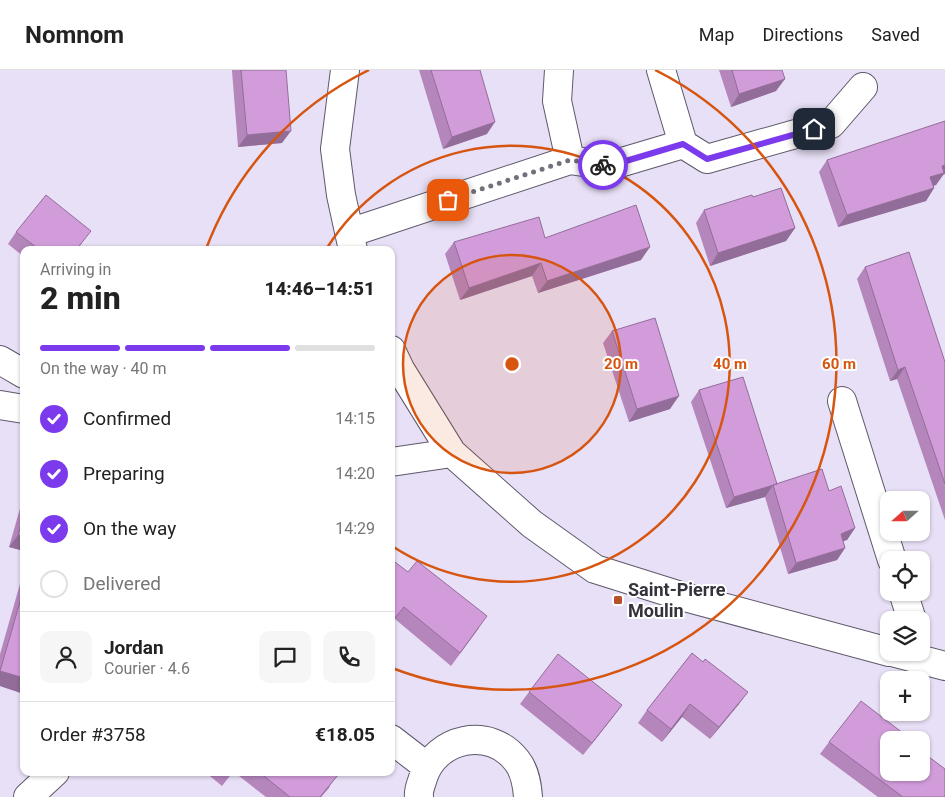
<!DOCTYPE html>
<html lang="en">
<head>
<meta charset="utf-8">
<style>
	body { margin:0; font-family:Roboto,sans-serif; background:#f6f6f6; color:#222; height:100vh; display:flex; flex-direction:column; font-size:19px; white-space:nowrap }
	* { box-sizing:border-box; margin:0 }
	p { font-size:16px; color:#767676 }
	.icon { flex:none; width:28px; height:28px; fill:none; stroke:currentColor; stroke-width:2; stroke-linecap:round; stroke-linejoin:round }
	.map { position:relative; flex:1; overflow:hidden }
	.side { position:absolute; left:20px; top:176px; width:375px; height:530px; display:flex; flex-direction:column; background:#fff; border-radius:10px; box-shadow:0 1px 4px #0004 }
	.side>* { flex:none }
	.needle { width:32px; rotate:249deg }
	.controls { position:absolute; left:880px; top:421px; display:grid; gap:10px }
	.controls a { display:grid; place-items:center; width:50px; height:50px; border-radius:10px; background:#fff; box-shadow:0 1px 4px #0004; font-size:25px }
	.pin { position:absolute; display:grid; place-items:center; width:42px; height:42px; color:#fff; margin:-21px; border-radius:10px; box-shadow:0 2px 8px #0006 }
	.courier { position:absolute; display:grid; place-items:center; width:50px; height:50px; margin:-25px; border:4px solid #7c3aed; border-radius:50%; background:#fff; color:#222; box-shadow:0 1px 6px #0007 }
	.head em { font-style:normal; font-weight:800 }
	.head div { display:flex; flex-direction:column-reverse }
	.head { display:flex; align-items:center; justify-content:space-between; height:85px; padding:0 20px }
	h1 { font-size:32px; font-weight:800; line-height:38px }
	.bar { display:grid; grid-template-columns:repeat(4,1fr); gap:8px 5px; align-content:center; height:60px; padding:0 20px }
	.bar i { height:6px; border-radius:4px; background:#e0e0e0 }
	.bar .on { background:#7c3aed }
	.bar p { grid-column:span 4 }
	.line { display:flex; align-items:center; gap:12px; padding:0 20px; border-top:1px solid #e0e0e0 }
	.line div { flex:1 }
	.round { display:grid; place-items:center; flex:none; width:52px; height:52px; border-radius:10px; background:#f6f6f6 }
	ol { padding:0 20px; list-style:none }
	li { display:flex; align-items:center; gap:15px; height:55px }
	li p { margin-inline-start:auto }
	li .icon { padding:5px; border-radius:50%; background:#7c3aed; color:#fff; stroke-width:4 }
	li:last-child { color:#767676 }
	li i { width:28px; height:28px; border:2px solid #e0e0e0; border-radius:50% }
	header { display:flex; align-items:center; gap:30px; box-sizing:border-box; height:70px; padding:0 25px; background:#fff; border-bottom:1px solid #e0e0e0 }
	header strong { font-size:24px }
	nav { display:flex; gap:28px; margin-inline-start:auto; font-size:18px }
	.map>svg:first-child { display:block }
</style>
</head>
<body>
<header>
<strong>Nomnom</strong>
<nav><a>Map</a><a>Directions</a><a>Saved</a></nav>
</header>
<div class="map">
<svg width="945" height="727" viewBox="0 0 945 727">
	<rect width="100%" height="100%" fill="#e8e0f6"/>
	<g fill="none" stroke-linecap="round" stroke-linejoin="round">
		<defs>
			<path id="minor" d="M345,0L335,79L341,125L353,180
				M559,0L557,31L570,90
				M661,0L683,74
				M349,163L570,90L609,96L683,74L707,89L831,54L863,17
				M391,280L400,299L452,383L532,454L595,499L681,526L889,582
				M0,290L24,304
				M842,331L892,490
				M0,335L24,339
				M391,392L452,383
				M903,522L912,550
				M892,582L945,596
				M391,669L426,696
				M28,727L55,702
				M419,727C418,720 421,715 423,708C435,668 490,655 517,691C525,701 527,714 528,727"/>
		</defs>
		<use href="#minor" stroke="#5f586a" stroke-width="30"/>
		<use href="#minor" stroke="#fff" stroke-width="28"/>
	</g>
	<path fill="#b586bc" d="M232,0H286L282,73L238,77L232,1Z
		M419,0H480L487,64L443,79Z
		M719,0H782L776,21L731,37Z
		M827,90L943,105L936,115L933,116L934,118L926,131L838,157L819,102Z
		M753,127L795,158L786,171L710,196L696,153L704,140Z
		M16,162L82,173L77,180H24V187L8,174Z
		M545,168L641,190L538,223L532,206L460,230L445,184L454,172Z
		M865,197L945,292V450L897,309L890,311L857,209Z
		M612,261L670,339L629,352L603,273Z
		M699,320L777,414L829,421L855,458L847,470L843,471L845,478L837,490L788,504L765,427L726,438L691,332Z
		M24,431V481L9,477L21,435Z
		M391,489L479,558L451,596L395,549L391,554Z
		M24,500V624L0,616V584Z
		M692,583L739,634L710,669L682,647L662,672L638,653L647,640Z
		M529,622L622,635L613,647L583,685L520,634Z
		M889,670L945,727H878L820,684L829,672Z
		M205,702H233L222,716Z
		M234,702H334L329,718L321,727H266Z"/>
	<path fill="#936d99" d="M785,9L776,21L731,37L739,24Z
		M495,52L487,64L443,79L452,67Z
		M291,61L282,73L238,77L247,65Z
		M945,95V104L943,105L936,115L921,119L930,107L942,96Z
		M934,118L926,131L838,157L847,145Z
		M795,158L786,171L710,196L718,183Z
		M650,177L641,190L538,223L547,211Z
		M541,193L532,206L460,230L469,218Z
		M905,297L897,309L890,311L898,300Z
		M679,326L670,339L629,352L637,339Z
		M777,414L773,415L765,427L726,438L734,427Z
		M855,458L847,470L832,475L841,464Z
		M18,465L24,467V481L9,477Z
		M845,478L837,490L788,504L796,493Z
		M0,601L24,608V624L0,616Z
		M748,622L739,634L710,669L719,657Z
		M690,634L682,647L662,672L671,659Z
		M622,635L613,647L583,685L592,673Z
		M338,705L321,727H320Z"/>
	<path fill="#d29cdb" stroke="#936d99" d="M241,0H286L291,61L247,65Z
		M431,0H480L495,52L452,67Z
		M732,0H782L785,9L739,24Z
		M945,51V95L942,96L944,103L930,107L934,118L847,145L827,90Z
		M781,118L795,158L718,183L704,140L752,125L753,127Z
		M46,125L91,161L76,180H40L16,162Z
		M636,135L650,177L547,211L541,193L469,218L454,172L539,147L545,168Z
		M909,182L945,292V414L905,297L898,300L865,197Z
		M655,248L679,326L637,339L612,261Z
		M743,307L777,414L734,427L699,320Z
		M822,399L829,421L841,416L855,458L841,464L845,478L796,493L773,415Z
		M24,444V467L18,465Z
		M391,489L408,502L417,491L487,546L460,583L404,537L394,549L391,547Z
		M24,518V608L0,601Z
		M692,583L703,592L705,589L748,622L719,657L690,634L671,659L647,640Z
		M558,584L622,635L592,673L529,622Z
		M861,631L912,670H889V702H921V681L945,699V727H903L829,672Z
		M259,702H334L338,705L320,727H290Z"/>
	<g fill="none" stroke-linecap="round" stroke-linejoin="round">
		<path stroke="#746f7c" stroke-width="5" stroke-dasharray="0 9" d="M448,130L570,90L603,95"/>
		<path stroke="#7c3aed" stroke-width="6" d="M603,95L609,96L683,74L707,89L814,59"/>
	</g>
	<circle cx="512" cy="294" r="109" fill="#d65511" fill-opacity=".12"/>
	<g fill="none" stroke="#d65511" stroke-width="2.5">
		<circle cx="512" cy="294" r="109"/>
		<path d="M327 178A218 218 0 1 1 392 476"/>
		<path d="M206 179A327 327 0 0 1 369 0M655 0A327 327 0 0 1 392 598"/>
	</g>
	<rect fill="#b8502b" stroke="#fff" stroke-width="2" x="613" y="525" width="10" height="10" rx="2.5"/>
	<g text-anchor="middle" stroke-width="4" stroke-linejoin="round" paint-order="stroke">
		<g font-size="18" font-weight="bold" fill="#35323b" stroke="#fff" text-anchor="start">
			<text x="628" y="526">Saint-Pierre<tspan x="628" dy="21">Moulin</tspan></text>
		</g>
	</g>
	<circle cx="512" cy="294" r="8" fill="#d65511" stroke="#fff" stroke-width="2.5"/>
	<g font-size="15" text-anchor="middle" font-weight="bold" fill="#d65511" stroke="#fff" stroke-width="4" stroke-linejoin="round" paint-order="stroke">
		<text x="621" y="299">20 m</text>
		<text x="730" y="299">40 m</text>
		<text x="839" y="299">60 m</text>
	</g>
</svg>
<div class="controls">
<a><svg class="needle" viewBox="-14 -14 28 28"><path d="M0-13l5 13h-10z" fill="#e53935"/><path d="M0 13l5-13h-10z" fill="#767676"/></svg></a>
<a><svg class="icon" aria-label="locate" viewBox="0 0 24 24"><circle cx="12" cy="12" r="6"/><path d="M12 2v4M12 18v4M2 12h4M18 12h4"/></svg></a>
<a><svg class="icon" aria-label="layers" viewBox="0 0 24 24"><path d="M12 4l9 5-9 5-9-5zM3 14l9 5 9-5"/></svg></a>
<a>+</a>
<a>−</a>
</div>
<div class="pin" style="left:448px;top:130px;background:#ea580c"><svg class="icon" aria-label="bag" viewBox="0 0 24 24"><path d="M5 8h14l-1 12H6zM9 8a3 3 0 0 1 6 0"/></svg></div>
<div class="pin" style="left:814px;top:59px;background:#1f2937"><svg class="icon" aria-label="home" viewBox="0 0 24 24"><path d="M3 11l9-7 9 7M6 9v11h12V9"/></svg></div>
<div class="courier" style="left:603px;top:95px"><svg class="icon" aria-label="bike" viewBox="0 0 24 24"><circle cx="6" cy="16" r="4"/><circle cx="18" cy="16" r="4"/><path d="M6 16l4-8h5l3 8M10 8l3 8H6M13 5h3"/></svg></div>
<section class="side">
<div class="head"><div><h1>2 min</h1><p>Arriving in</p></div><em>14:46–14:51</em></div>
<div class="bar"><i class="on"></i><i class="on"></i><i class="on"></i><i></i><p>On the way · 40 m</p></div>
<ol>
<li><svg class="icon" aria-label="check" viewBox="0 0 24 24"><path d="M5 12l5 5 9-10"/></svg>Confirmed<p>14:15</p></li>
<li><svg class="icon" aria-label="check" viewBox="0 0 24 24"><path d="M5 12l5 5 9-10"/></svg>Preparing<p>14:20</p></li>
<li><svg class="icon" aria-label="check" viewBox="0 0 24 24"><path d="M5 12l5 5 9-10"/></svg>On the way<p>14:29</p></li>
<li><i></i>Delivered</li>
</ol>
<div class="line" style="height:90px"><a class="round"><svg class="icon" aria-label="person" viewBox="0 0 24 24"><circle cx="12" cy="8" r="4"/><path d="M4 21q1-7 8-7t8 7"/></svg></a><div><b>Jordan</b><p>Courier · 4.6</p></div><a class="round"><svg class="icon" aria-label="chat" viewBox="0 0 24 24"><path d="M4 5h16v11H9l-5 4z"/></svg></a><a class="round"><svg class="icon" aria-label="phone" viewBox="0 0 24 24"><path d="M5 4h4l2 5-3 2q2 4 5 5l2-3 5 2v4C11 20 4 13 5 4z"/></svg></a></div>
<div class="line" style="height:65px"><div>Order #3758</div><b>€18.05</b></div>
</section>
</div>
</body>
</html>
